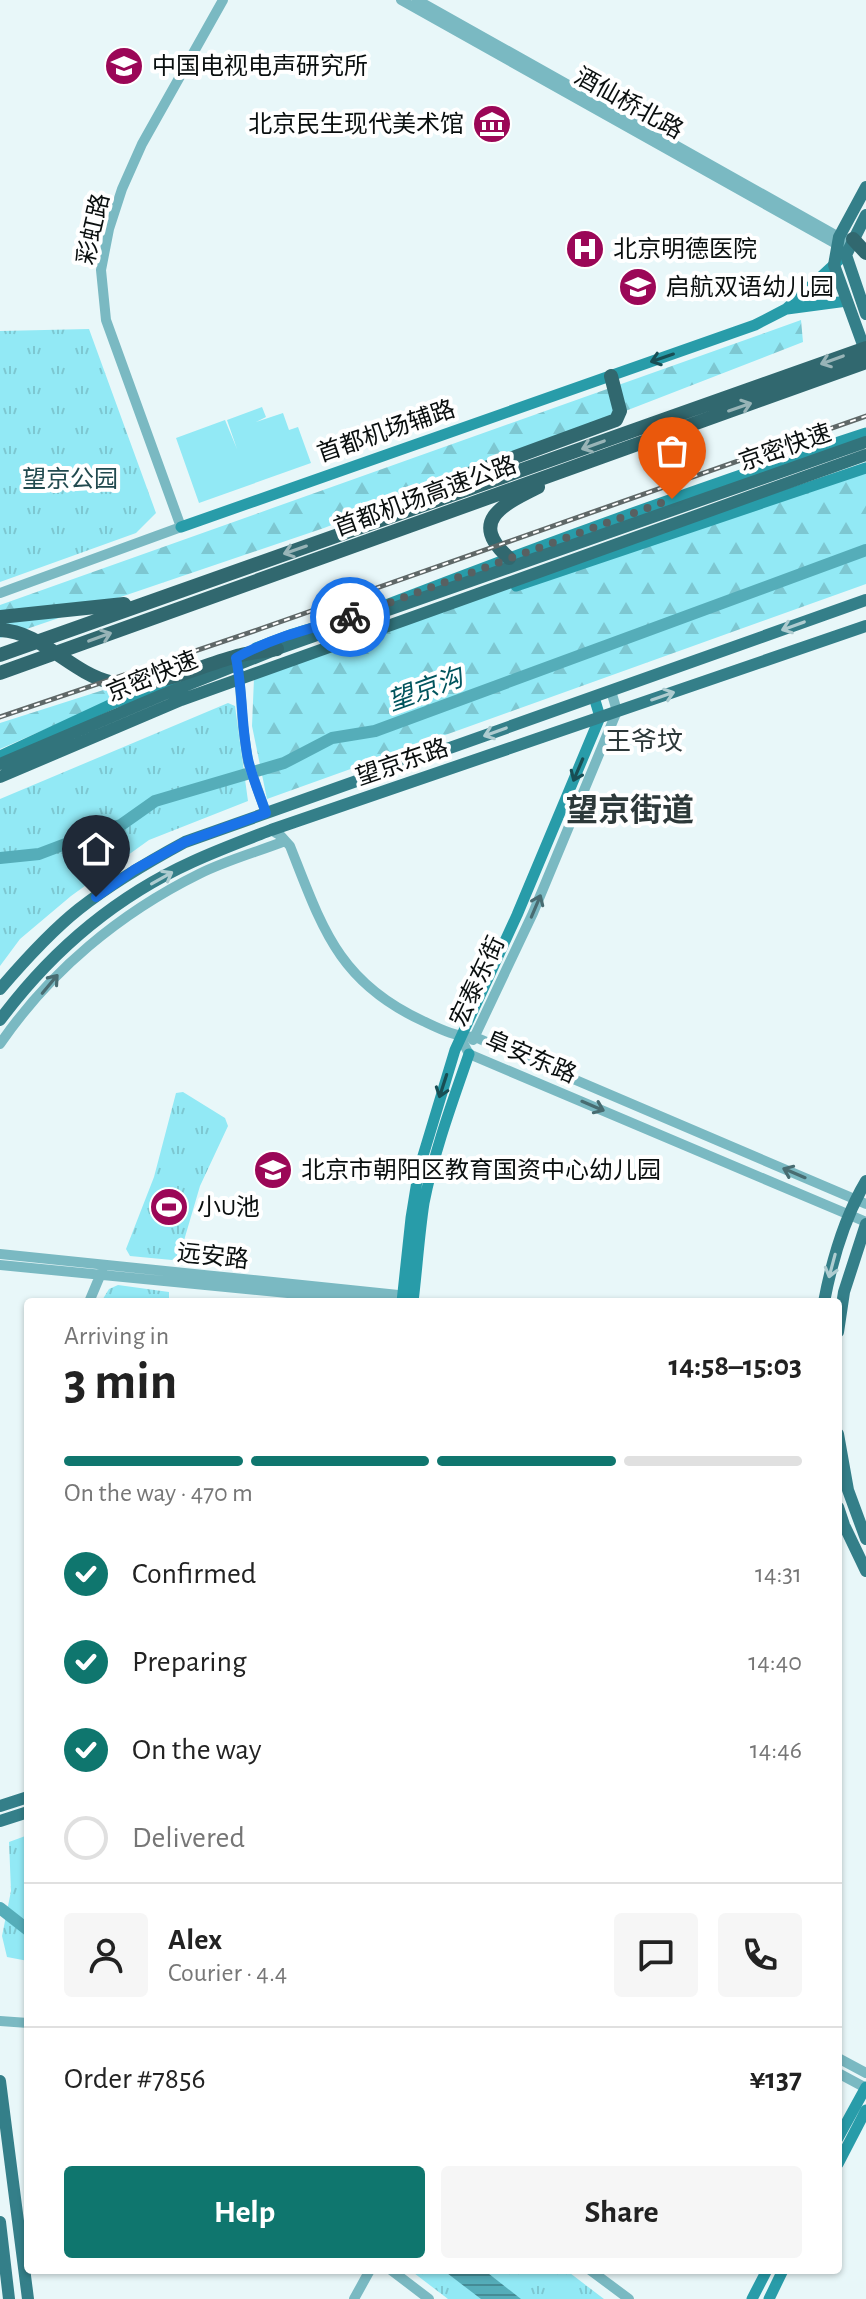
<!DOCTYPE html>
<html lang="en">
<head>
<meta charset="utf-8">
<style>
	body { margin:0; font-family:"Alegreya Sans","Noto Sans SC",sans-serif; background:#f6f6f6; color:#222; height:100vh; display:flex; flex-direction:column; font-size:30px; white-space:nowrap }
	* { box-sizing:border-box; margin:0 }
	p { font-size:26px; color:#767676 }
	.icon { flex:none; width:44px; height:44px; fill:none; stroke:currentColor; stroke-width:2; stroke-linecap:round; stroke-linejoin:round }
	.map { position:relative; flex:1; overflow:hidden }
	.panel { position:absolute; left:24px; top:1298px; width:818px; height:976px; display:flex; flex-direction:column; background:#fff; border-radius:8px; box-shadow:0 2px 6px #0004 }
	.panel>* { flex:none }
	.pin { position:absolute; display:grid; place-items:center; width:68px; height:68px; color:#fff; margin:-82px -34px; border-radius:50% 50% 50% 0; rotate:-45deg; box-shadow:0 0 8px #0007 }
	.pin .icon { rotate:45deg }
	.courier { position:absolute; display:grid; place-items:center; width:80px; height:80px; margin:-40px; border:6px solid #1a73e8; border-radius:50%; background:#fff; color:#222; box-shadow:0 2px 10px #0007 }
	.headline em { font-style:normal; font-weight:700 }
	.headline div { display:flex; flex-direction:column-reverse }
	.headline { display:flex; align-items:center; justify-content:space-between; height:136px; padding:0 40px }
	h1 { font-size:52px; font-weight:700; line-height:60px }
	.bar { display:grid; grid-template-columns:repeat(4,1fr); gap:12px 8px; align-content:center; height:96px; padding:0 40px }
	.bar i { height:10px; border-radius:6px; background:#e0e0e0 }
	.bar .active { background:#0f766e }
	.bar p { grid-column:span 4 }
	.line { display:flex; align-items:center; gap:20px; padding:0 40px; border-top:2px solid #e0e0e0 }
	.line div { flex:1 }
	.round { display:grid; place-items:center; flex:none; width:84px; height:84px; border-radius:8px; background:#f6f6f6 }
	ol { padding:0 40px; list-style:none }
	li { display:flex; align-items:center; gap:24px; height:88px }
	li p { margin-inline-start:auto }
	li .icon { padding:8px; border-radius:50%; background:#0f766e; color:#fff; stroke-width:4 }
	li:last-child { color:#767676 }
	li i { width:44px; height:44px; border:4px solid #e0e0e0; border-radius:50% }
	.action { display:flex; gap:16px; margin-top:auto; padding:16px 40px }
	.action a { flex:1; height:92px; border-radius:8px; background:#0f766e; color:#fff; font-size:32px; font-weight:700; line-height:92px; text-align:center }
	.action a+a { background:#f6f6f6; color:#222 }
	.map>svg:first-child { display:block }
</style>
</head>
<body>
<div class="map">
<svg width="866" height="2299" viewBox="0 0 866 2299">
	<defs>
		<pattern id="forest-firs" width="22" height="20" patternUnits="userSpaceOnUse" patternTransform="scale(2)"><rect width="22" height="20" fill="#92e9f5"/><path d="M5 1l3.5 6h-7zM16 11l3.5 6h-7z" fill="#7dc7d1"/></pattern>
		<pattern id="park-tufts" width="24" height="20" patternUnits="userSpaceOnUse" patternTransform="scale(2)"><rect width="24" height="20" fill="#92e9f5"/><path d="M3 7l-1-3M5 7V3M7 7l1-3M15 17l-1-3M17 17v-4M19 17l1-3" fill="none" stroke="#7dc7d1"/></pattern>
		<pattern id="water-rules" width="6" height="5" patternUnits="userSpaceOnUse" patternTransform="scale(2)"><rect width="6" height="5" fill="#55adb9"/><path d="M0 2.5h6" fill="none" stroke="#458b95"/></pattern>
	</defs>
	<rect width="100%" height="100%" fill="#e8f7f9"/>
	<path fill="#92e9f5" d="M262,407L266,417L256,422L283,413L289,430L298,427L311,463L199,503L176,438L225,420L237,449L227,420Z"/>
	<path fill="url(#forest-firs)" d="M801,320L803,342L324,528L0,638V605Z
		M866,462V584L267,799L252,726L254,678Z
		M191,662L181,670L0,749V723Z"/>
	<path fill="url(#park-tufts)" d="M89,329L156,513L136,533L0,582V331Z
		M228,703L235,706L248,801L149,840L71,896L20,939L0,966V799Z
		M183,1092L225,1118L228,1126L200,1186L180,1254L172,1260L130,1256L126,1249L154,1177L176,1093Z
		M118,1285L169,1292V1302H101L109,1289Z
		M28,1835V1961L7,1957L2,1936L11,1891L9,1842Z
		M410,2270H566L604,2299H448Z"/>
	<path fill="url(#water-rules)" d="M443,2270H484L521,2299H481Z"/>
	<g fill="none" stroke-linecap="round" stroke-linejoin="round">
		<path stroke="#55adb9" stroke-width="12" d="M0,858L39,854L105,829L121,825L155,801L284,763L332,738L375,731L866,550
			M0,1908L28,1930"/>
		<path stroke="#7ab9c2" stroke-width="10" d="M401,0L836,244L842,242
			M417,0L839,237L845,238
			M0,593L181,527L106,320L101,270L109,229L122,189L142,144L223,0
			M239,672L243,726L248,762L266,813
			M271,830L281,836L290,846C322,927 338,982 423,1021C440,1029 455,1037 475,1037L866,1204
			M460,1037L469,1054L866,1222
			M473,1040L533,913L617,711L611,691
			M0,1044C50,971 120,913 199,874C227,860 257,852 285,841
			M0,1254L408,1296
			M0,1265L380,1302
			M89,1302L102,1271
			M0,2021L28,2023
			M838,2058L866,2073
			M838,2073L866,2088
			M391,2270L429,2299
			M590,2270L629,2299
			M354,2299L370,2270"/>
		<path stroke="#289ca9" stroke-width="11" d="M787,309L847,301
			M181,527L755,325L786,309L839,260
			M516,586L866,468
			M381,607C541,545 703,486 866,433
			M256,648L293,634L365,612
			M0,756L114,703L174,683
			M402,1302L411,1218L419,1169L455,1050L517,915L600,717L594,697
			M413,1302C417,1269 419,1236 424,1203C434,1152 452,1103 469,1054
			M838,2138L866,2087
			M838,2164L866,2110
			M752,2299L767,2270
			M769,2299L783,2270"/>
		<path stroke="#347f89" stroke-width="12" d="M866,187L839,237L834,265L866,353
			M866,215L846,255L866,314
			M0,989C24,961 50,932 79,909C112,883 148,862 185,842L866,600
			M0,1020C50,953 115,897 192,862C218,850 245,840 271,830L866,626
			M824,1302C832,1260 844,1218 866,1181
			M838,1332L844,1292L866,1224
			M838,1434L848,1490L866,1539
			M838,1507L844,1525L866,1571
			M0,1806L28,1797
			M0,1821L28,1812
			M0,2081L28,2299
			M0,2222L9,2299"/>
		<path stroke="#32747c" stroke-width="12" d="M0,764L162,695L277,649L866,442
			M0,777L181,700L866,455"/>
		<path stroke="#31686f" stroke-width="14" d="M853,239L866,253
			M411,502L458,478L616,420L620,411L611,376
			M509,558C467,521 504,504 538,487
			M0,617L124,604
			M0,630C41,631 71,673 110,682C153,692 199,665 241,655C252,652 265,651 277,649
			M0,655L866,348
			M0,673L866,362"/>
		<defs>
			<path id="rail" d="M0,717L257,630L866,416"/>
		</defs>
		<use href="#rail" stroke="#5f6868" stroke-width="5"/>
		<use href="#rail" stroke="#fff" stroke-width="2" stroke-dasharray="6" stroke-linecap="butt"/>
	</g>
	<defs><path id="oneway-shaft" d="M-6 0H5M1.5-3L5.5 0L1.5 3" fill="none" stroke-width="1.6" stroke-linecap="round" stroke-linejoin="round" transform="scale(2)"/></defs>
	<g stroke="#184e54">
		<use href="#oneway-shaft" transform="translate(662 358) rotate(161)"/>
		<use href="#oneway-shaft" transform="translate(578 770) rotate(113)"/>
		<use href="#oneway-shaft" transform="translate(443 1086) rotate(108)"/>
	</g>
	<g stroke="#98b4b7">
		<use href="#oneway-shaft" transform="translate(832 360) rotate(160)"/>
		<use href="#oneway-shaft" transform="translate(740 407) rotate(-19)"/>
		<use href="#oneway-shaft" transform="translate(593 445) rotate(160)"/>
		<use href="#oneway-shaft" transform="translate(295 550) rotate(161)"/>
		<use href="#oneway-shaft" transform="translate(100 637) rotate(-20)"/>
	</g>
	<g stroke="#aeccd0">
		<use href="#oneway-shaft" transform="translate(793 626) rotate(160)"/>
		<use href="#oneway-shaft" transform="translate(663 696) rotate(-19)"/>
		<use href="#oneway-shaft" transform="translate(495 732) rotate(160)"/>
		<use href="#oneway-shaft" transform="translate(162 878) rotate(-29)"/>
		<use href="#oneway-shaft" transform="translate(832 1266) rotate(105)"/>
	</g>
	<g stroke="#486c71">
		<use href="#oneway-shaft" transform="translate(536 906) rotate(-67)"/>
		<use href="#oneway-shaft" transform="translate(50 984) rotate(-50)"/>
		<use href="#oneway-shaft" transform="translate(593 1106) rotate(23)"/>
		<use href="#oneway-shaft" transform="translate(794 1173) rotate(-157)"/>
	</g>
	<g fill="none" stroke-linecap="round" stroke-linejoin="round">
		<path stroke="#586061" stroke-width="8" stroke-dasharray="0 14.4" d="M350,617L672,499"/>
		<path stroke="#1a73e8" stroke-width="10" d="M96,897L134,870L185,842L266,813C260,796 252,777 248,759C241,725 243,691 236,658C271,638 311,628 350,617"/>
	</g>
	<defs>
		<symbol id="university-disc" viewBox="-11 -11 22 22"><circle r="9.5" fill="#9b0757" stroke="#fff"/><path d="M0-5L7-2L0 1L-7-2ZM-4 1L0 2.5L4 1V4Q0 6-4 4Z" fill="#fff"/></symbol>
		<symbol id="museum-disc" viewBox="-11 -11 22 22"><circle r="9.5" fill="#9b0757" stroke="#fff"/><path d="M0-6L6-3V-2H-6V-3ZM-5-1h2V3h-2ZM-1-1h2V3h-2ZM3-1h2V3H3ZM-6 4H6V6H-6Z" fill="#fff"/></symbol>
		<symbol id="hospital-disc" viewBox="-11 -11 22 22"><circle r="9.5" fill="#9b0757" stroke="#fff"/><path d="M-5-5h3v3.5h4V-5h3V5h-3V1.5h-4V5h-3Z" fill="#fff"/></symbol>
		<symbol id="school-disc" viewBox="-11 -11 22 22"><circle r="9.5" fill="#9b0757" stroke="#fff"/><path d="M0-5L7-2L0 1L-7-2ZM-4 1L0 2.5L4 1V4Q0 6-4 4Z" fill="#fff"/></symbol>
		<symbol id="stadium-disc" viewBox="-11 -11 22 22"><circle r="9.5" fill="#9b0757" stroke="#fff"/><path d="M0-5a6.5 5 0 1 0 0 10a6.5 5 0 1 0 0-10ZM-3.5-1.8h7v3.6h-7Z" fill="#fff"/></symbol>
	</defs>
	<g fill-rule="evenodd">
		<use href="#university-disc" x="102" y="44" width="44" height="44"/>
		<use href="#museum-disc" x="470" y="102" width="44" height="44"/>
		<use href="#hospital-disc" x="563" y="227" width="44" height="44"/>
		<use href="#school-disc" x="616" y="265" width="44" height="44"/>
		<use href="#school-disc" x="251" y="1148" width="44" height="44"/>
		<use href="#stadium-disc" x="147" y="1185" width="44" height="44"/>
	</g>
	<g text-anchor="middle" stroke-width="8" stroke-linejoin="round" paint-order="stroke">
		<g font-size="24" fill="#0a0f0f" stroke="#fff" text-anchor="start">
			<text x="152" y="74">中国电视电声研究所</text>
			<text x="464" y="132" text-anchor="end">北京民生现代美术馆</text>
			<text x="613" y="257">北京明德医院</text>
			<text x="666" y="295">启航双语幼儿园</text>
			<text x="301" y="1178">北京市朝阳区教育国资中心幼儿园</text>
			<text x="197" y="1215">小U池</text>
		</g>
		<g font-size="24" fill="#0a0f0f" stroke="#fff">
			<text transform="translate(629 103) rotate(29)" y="8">酒仙桥北路</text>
			<text transform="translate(93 229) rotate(-77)" y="8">彩虹路</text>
			<text transform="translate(386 431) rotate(-19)" y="8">首都机场辅路</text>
			<text transform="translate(785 447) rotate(-19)" y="8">京密快速</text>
			<text transform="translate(425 496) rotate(-20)" y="8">首都机场高速公路</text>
			<text transform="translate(152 676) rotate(-22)" y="8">京密快速</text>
			<text transform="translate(402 762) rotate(-19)" y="8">望京东路</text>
			<text transform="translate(477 981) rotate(-65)" y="8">宏泰东街</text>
			<text transform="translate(531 1057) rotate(23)" y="8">阜安东路</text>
			<text transform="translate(213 1256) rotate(6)" y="8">远安路</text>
		</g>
		<g font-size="24" fill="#214a4f" stroke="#fff">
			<text x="70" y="487">望京公园</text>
		</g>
		<g font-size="26" font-style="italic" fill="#01545d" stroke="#fff">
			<text transform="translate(425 689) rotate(-20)" y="9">望京沟</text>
		</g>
		<g font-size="26" fill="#2d393a" stroke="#fff">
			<text x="644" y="750">王爷坟</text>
		</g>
		<g font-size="32" font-weight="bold" fill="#2d393a" stroke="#fff">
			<text x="630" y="821">望京街道</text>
		</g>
	</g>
</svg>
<div class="pin" style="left:672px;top:499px;background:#ea580c"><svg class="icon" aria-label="bag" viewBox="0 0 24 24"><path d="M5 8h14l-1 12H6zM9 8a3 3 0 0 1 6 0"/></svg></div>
<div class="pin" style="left:96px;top:897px;background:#1f2937"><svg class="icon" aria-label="home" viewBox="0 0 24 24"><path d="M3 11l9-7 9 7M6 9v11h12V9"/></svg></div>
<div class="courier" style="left:350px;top:617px"><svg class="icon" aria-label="bike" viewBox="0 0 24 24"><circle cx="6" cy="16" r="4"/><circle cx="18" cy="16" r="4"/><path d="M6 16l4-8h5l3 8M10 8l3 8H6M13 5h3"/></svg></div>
<section class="panel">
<div class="headline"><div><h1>3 min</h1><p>Arriving in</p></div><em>14:58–15:03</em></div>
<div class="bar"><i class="active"></i><i class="active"></i><i class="active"></i><i></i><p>On the way · 470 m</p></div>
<ol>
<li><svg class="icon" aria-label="check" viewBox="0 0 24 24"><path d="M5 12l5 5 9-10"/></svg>Confirmed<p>14:31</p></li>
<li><svg class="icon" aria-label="check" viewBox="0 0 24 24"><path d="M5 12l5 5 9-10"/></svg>Preparing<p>14:40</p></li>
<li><svg class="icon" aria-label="check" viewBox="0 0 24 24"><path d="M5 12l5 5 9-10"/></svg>On the way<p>14:46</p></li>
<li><i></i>Delivered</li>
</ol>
<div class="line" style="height:144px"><a class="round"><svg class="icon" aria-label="person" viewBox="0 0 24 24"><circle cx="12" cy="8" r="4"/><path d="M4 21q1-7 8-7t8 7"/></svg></a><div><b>Alex</b><p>Courier · 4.4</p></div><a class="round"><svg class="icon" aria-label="chat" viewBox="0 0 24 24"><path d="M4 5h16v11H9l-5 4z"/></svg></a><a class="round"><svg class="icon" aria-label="phone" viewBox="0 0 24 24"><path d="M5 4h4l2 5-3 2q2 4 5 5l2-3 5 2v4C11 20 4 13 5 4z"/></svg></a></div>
<div class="line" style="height:104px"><div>Order #7856</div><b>¥137</b></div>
<div class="action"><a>Help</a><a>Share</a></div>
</section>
</div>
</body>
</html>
